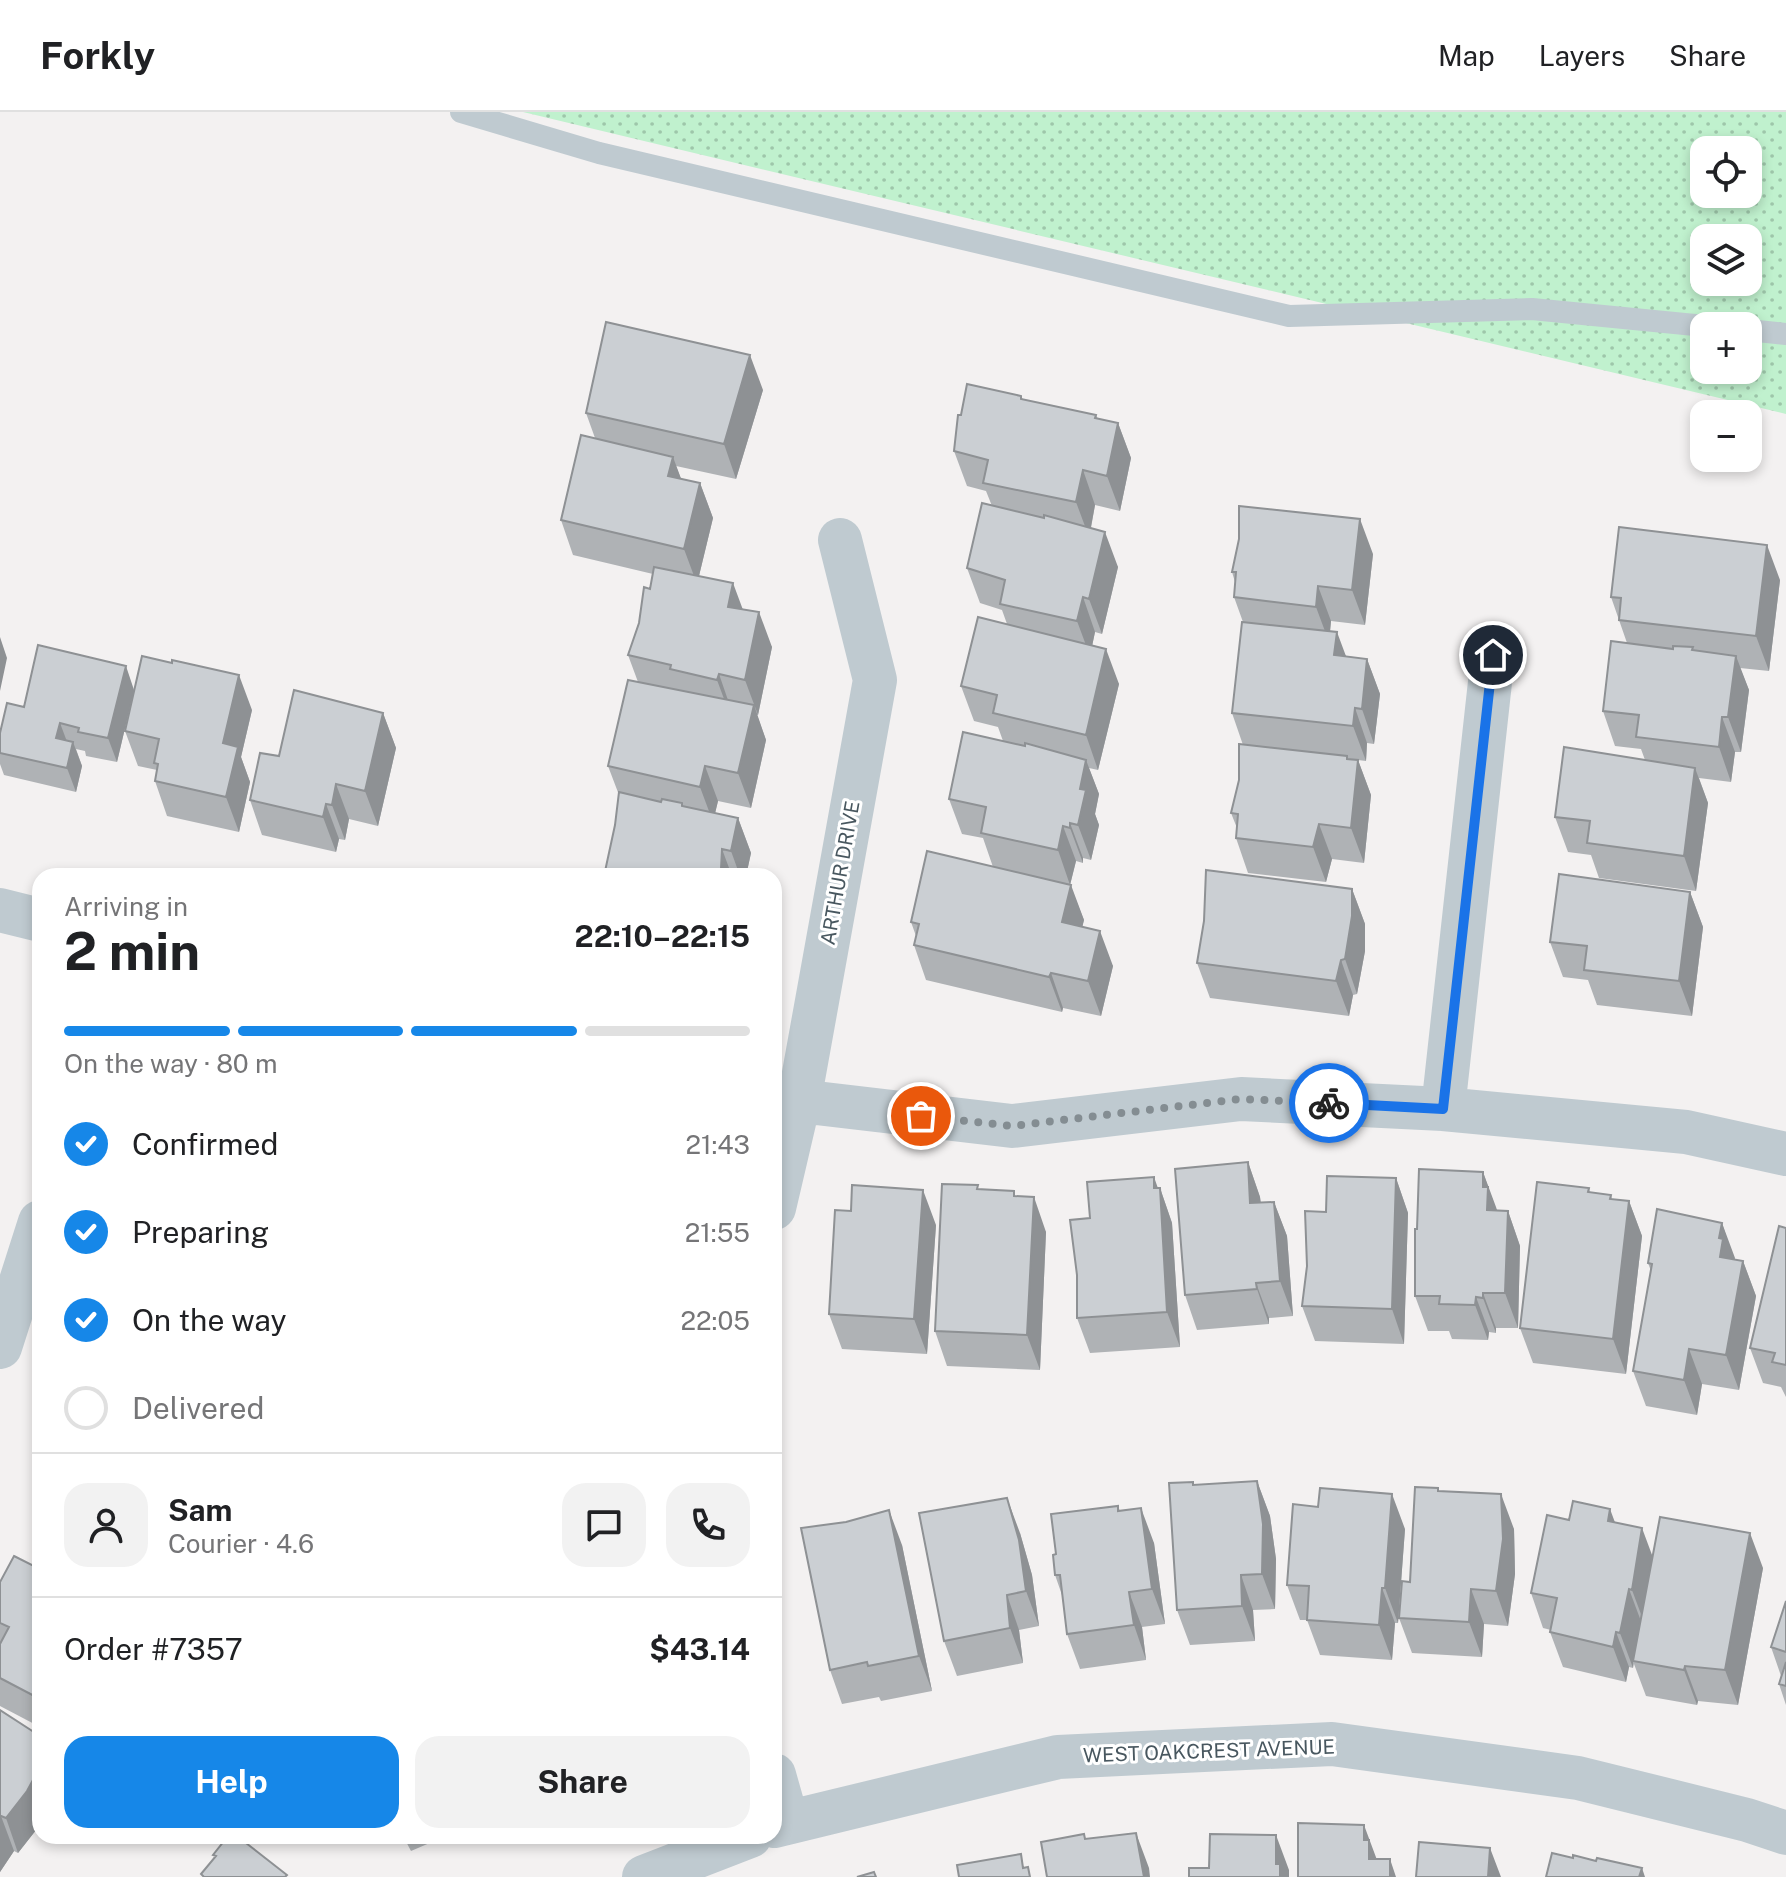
<!DOCTYPE html>
<html lang="en">
<head>
<meta charset="utf-8">
<style>
	body { margin:0; font-family:"Public Sans",sans-serif; background:#f2f2f2; color:#202124; height:100vh; display:flex; flex-direction:column; font-size:30px; white-space:nowrap }
	* { box-sizing:border-box; margin:0 }
	p { font-size:26px; color:#757577 }
	.icon { flex:none; width:44px; height:44px; fill:none; stroke:currentColor; stroke-width:2; stroke-linecap:round; stroke-linejoin:round }
	.map { position:relative; flex:1; overflow:hidden }
	.side { position:absolute; left:32px; top:756px; width:750px; height:976px; display:flex; flex-direction:column; background:#fff; border-radius:24px; box-shadow:0 4px 12px #0003 }
	.side>* { flex:none }
	.buttons { position:absolute; left:1690px; top:24px; display:grid; gap:16px }
	.buttons a { display:grid; place-items:center; width:72px; height:72px; border-radius:16px; background:#fff; box-shadow:0 4px 12px #0003; font-size:40px }
	.pin { position:absolute; display:grid; place-items:center; width:68px; height:68px; color:#fff; margin:-34px; border:4px solid #fff; border-radius:50%; box-shadow:0 2px 8px #0007 }
	.courier { position:absolute; display:grid; place-items:center; width:80px; height:80px; margin:-40px; border:6px solid #1a73e8; border-radius:50%; background:#fff; color:#222; box-shadow:0 2px 10px #0007 }
	.overview em { font-style:normal; font-weight:700 }
	.overview div { display:flex; flex-direction:column-reverse }
	.overview { display:flex; align-items:center; justify-content:space-between; height:136px; padding:0 32px }
	h1 { font-size:52px; font-weight:700; line-height:60px }
	.bar { display:grid; grid-template-columns:repeat(4,1fr); gap:12px 8px; align-content:center; height:96px; padding:0 32px }
	.bar i { height:10px; border-radius:6px; background:#e0e0e0 }
	.bar .selected { background:#1687e8 }
	.bar p { grid-column:span 4 }
	.line { display:flex; align-items:center; gap:20px; padding:0 32px; border-top:2px solid #e0e0e0 }
	.line div { flex:1 }
	.round { display:grid; place-items:center; flex:none; width:84px; height:84px; border-radius:24px; background:#f2f2f2 }
	ol { padding:0 32px; list-style:none }
	li { display:flex; align-items:center; gap:24px; height:88px }
	li p { margin-inline-start:auto }
	li .icon { padding:8px; border-radius:50%; background:#1687e8; color:#fff; stroke-width:4 }
	li:last-child { color:#757577 }
	li i { width:44px; height:44px; border:4px solid #e0e0e0; border-radius:50% }
	.button { display:flex; gap:16px; margin-top:auto; padding:16px 32px }
	.button a { flex:1; height:92px; border-radius:24px; background:#1687e8; color:#fff; font-size:32px; font-weight:700; line-height:92px; text-align:center }
	.button a+a { background:#f2f2f2; color:#202124 }
	header { display:flex; align-items:center; gap:48px; box-sizing:border-box; height:112px; padding:0 40px; background:#fff; border-bottom:2px solid #e0e0e0 }
	header strong { font-size:38px }
	nav { display:flex; gap:44px; margin-inline-start:auto; font-size:28px }
	.map>svg:first-child { display:block }
</style>
</head>
<body>
<header>
<strong>Forkly</strong>
<nav><a>Map</a><a>Layers</a><a>Share</a></nav>
</header>
<div class="map">
<svg width="1786" height="1765" viewBox="0 0 1786 1765">
	<defs>
		<pattern id="grass-dots" width="8" height="8" patternUnits="userSpaceOnUse" patternTransform="scale(2)"><rect width="8" height="8" fill="#c0f1ce"/><path d="M2 2h.1M6 6h.1" fill="none" stroke="#9ec6aa" stroke-width="1.8" stroke-linecap="round"/></pattern>
	</defs>
	<rect width="100%" height="100%" fill="#f3f1f1"/>
	<path fill="url(#grass-dots)" fill-rule="evenodd" d="M523,0H1786V302ZM1704,38H1748V82H1704ZM1704,126H1748V170H1704ZM1704,214H1748V258H1704Z"/>
	<g fill="none" stroke-linecap="round" stroke-linejoin="round">
		<path stroke="#bfcad0" stroke-width="22" d="M461,0L599,41L1289,204L1532,197L1705,214
			M1748,218L1786,222"/>
		<path stroke="#bfcad0" stroke-width="44" d="M0,798L40,808
			M799,989L1012,1014L1241,987L1443,997L1686,1020L1786,1042
			M1443,997L1493,543
			M774,1096L799,989L875,568L840,428
			M0,1235L40,1110
			M774,1663L787,1709
			M774,1714L1058,1645L1332,1632L1578,1666L1747,1708L1786,1721
			M644,1765L750,1724"/>
	</g>
	<path fill="#afb2b5" d="M763,278L736,367L676,354L681,367L700,371L713,406L699,464L743,498L772,535L758,603H757L766,628L751,696L718,689L715,701L738,706L751,741L746,764H604L615,713L619,683L608,654L638,570L628,543L650,477L653,462L573,443L561,408L595,326L586,301Z
		M1021,284L1023,288L1096,303L1098,307L1118,311L1131,346L1120,399L1095,393L1091,416L1118,455L1102,522L1095,520L1092,534L1119,572L1098,658L1089,656L1099,682L1095,702L1099,713L1091,748L1083,746V751L1076,749L1070,773L1084,808L1082,815L1113,854L1101,904L1063,896L1062,900L926,868L914,833L916,824L911,810L993,755L983,726L962,722L949,687L1003,629L998,615L974,609L961,574L1007,512L1002,498L980,491L967,456L992,394L986,379L967,374L954,339L961,303Z
		M1373,442L1365,513L1331,509L1330,519L1346,544L1367,547L1380,582L1374,632L1367,631L1366,649L1350,647L1358,648L1371,683L1364,751L1332,747L1326,770L1248,761L1236,726L1237,716L1231,701L1239,668L1243,633L1232,601L1243,510L1234,485L1235,470L1232,460Z
		M1780,468L1769,559L1740,556L1749,578L1741,640H1735L1731,670L1699,666L1708,691L1696,779L1599,766L1591,743L1568,740L1555,705L1645,648L1641,637L1615,634L1603,599L1627,531L1611,485Z
		M134,578L117,650L86,644L85,639L76,637L82,654L76,680L4,663L0,652V621L24,595Z
		M252,598L241,645L250,670L239,720L167,704L155,669L157,658L138,654L125,619Z
		M383,601L396,636L378,714L349,707L345,728L339,727L336,740L262,723L250,688L279,644Z
		M1352,777L1365,812V839L1357,882L1353,883L1349,904L1210,886L1197,851Z
		M1690,780L1703,815L1692,904L1597,893L1588,868L1563,865L1550,830Z
		M1248,1050L1260,1085L1261,1090H1274L1287,1124L1293,1204L1269,1206V1212L1197,1218L1185,1183Z
		M1483,1060L1496,1098L1508,1099L1520,1134L1518,1216H1496V1221L1489,1220L1488,1228L1452,1227L1449,1219H1428L1415,1184L1417,1117Z
		M1396,1066L1408,1101L1404,1232L1315,1229L1302,1194L1326,1100Z
		M1158,1076H1160L1172,1111L1180,1235L1090,1241L1077,1206L1090,1106Z
		M1589,1076L1590,1081L1611,1083L1612,1087L1629,1089L1642,1124L1626,1262L1533,1251L1520,1216Z
		M979,1077L1016,1084L1046,1120L1040,1258L947,1254L935,1219Z
		M1722,1111L1734,1148L1743,1149L1756,1184L1739,1278L1702,1272L1697,1303L1646,1294L1633,1259L1651,1159L1648,1151Z
		M936,1113L927,1242L842,1237L829,1202Z
		M1786,1116V1285L1781,1275L1763,1271L1750,1236Z
		M1257,1369L1270,1404L1276,1447L1275,1497L1253,1498L1255,1529L1190,1533L1177,1498L1194,1373Z
		M1439,1379L1514,1417L1515,1462L1508,1514L1484,1512L1482,1545L1412,1541L1399,1506L1410,1470Z
		M1118,1394L1120,1399L1154,1431L1165,1512L1142,1515L1146,1548L1080,1557L1067,1522L1062,1483L1055,1463L1056,1442Z
		M1569,1408L1615,1411L1653,1445L1763,1456L1738,1593L1698,1589L1697,1593L1646,1584L1634,1552L1633,1556L1629,1555L1626,1570L1563,1555L1550,1520L1551,1518L1543,1516L1531,1481Z
		M846,1410L902,1433L932,1579L881,1589L879,1585L842,1592L830,1558Z
		M1405,1417L1398,1511H1395L1392,1548L1320,1543L1307,1508H1300L1287,1473Z
		M1020,1421L1032,1463L1039,1514L1019,1518L1023,1551L957,1564L944,1529Z
		M40,1457V1615L0,1594V1470Z
		M1786,1489V1593L1779,1572L1781,1564L1771,1535Z
		M0,1598L40,1624V1713L18,1741L14,1739L0,1760Z
		M403,1724H446L411,1739Z"/>
	<path fill="#8e9194" d="M750,243L763,278L736,367L724,332Z
		M1118,311L1131,346L1120,399L1107,364Z
		M673,345L686,380L668,364Z
		M1083,358L1095,393L1089,425L1076,390Z
		M700,371L713,406L697,472L684,437Z
		M1360,407L1373,442L1365,513L1352,478Z
		M1105,420L1118,455L1102,522L1089,487Z
		M1767,433L1780,468L1769,559L1756,524Z
		M733,471L746,506L728,495Z
		M1318,474L1331,509L1329,530L1316,495Z
		M1083,485L1095,520L1090,544L1077,509Z
		M759,500L772,535L758,603L745,568Z
		M1337,520L1350,555L1334,543Z
		M0,525L7,546L0,579Z
		M1106,537L1119,572L1098,658L1086,623Z
		M1736,544L1749,578L1741,640L1728,605Z
		M1367,547L1380,582L1374,632L1362,597Z
		M126,554L134,578L117,650L108,626Z
		M719,562L731,597L730,603L717,568Z
		M239,563L252,598L241,645L250,670L239,720L226,685L223,631Z
		M754,593L766,628L751,696L738,661Z
		M1355,596L1367,631L1366,649L1353,614Z
		M383,601L396,636L378,714L365,679Z
		M1722,605L1735,640L1731,670L1719,635Z
		M60,611L69,635L56,626Z
		M73,630L82,654L76,680L67,656Z
		M1347,644L1356,668L1358,648L1371,683L1364,751L1351,716Z
		M1086,648L1099,682L1095,702L1099,713L1091,748L1078,713L1080,677Z
		M705,654L718,689L713,710L700,675Z
		M1695,656L1708,691L1696,779L1684,744Z
		M336,672L349,707L345,728L332,693Z
		M326,692L339,727L336,740L323,705Z
		M738,706L751,741L746,764H740L731,739Z
		M1070,711L1083,746V751L1070,716Z
		M1319,712L1332,747L1326,770L1313,735Z
		M1063,714L1076,749L1070,773L1058,738Z
		M722,737L732,764H718Z
		M1071,773L1084,808L1075,845L1062,810Z
		M1352,777L1365,812V839L1357,882L1345,847Z
		M1690,780L1703,815L1692,904L1679,869Z
		M1100,819L1113,854L1101,904L1088,869Z
		M1341,848L1353,883L1349,904L1336,869Z
		M1051,861L1063,896L1062,900L1049,865Z
		M1248,1050L1260,1085L1263,1126L1250,1091Z
		M1483,1060L1496,1095L1501,1110L1487,1098L1483,1075Z
		M1154,1065L1160,1082V1076L1172,1111L1180,1235L1167,1200L1154,1076Z
		M1396,1066L1408,1101L1404,1232L1392,1197Z
		M923,1078L936,1113L927,1242L914,1207Z
		M1034,1085L1046,1120L1040,1258L1027,1223Z
		M1629,1089L1642,1124L1626,1262L1613,1227Z
		M1274,1090L1287,1124L1293,1204L1280,1169Z
		M1508,1099L1520,1134L1518,1216L1505,1181Z
		M1722,1111L1735,1146L1733,1155L1720,1145L1719,1126Z
		M1743,1149L1756,1184L1739,1278L1726,1243Z
		M1256,1171L1269,1206V1212L1257,1177Z
		M1483,1181L1496,1216V1221L1483,1186Z
		M1476,1185L1489,1220L1488,1228L1475,1193Z
		M1689,1237L1702,1272L1697,1303L1684,1268Z
		M1257,1369L1270,1404L1276,1447L1275,1497L1262,1462Z
		M1392,1382L1405,1417L1398,1511L1385,1476Z
		M1501,1382L1514,1417L1515,1462L1508,1514L1496,1479Z
		M1007,1386L1020,1421L1032,1463L1039,1514L1026,1479Z
		M1141,1396L1154,1431L1165,1512L1152,1477Z
		M1610,1397L1623,1432L1608,1409Z
		M889,1398L902,1433L932,1579L919,1544Z
		M1642,1416L1655,1451L1645,1513L1632,1478Z
		M1750,1421L1763,1456L1738,1593L1725,1558Z
		M1241,1463L1253,1498L1255,1529L1242,1494Z
		M1382,1476L1395,1511L1392,1548L1379,1513Z
		M1471,1477L1484,1512L1482,1545L1469,1510Z
		M1629,1477L1642,1512L1633,1549V1556L1620,1521Z
		M1129,1480L1142,1515L1146,1548L1134,1513Z
		M1007,1483L1019,1518L1023,1551L1010,1516Z
		M1616,1520L1629,1555L1626,1570L1613,1535Z
		M1685,1554L1698,1589L1697,1593L1684,1558Z
		M40,1655V1713L18,1741L6,1706Z
		M1,1704L14,1739L0,1760V1705Z
		M1364,1713L1377,1748L1369,1747L1364,1728Z
		M1136,1721L1149,1756L1150,1765H1144Z
		M1276,1723L1289,1758V1765H1280L1276,1752Z
		M1490,1736L1501,1765H1488Z
		M1390,1747L1396,1765H1390Z
		M1642,1756L1645,1765H1639Z"/>
	<path fill="#cbcfd3" stroke="#8e9194" stroke-width="2" d="M606,210L750,243L724,332L586,301Z
		M967,272L1021,284V287L1096,303L1095,306L1118,311L1107,364L1083,358L1076,390L983,371L988,348L954,339L958,303H961Z
		M581,323L673,345L668,364L700,371L684,437L561,408Z
		M982,391L1044,406V403L1105,420L1089,487L1083,485L1077,509L1000,492L1005,468L967,456Z
		M1239,394L1360,407L1352,478L1318,474L1316,495L1234,485L1236,460H1232L1239,427Z
		M1619,415L1767,433L1756,524L1619,508L1621,486L1611,485Z
		M654,455L733,471L728,495L759,500L745,568L719,562L717,568L670,557L671,553L628,543L639,511L644,475L650,477Z
		M978,505L1106,537L1086,623L993,601L997,583L961,574Z
		M1242,510L1337,520L1334,543L1367,547L1362,597L1355,596L1353,614L1232,601Z
		M1611,529L1673,537V534L1693,535L1692,538L1736,544L1728,605H1722L1719,635L1636,625L1639,603L1603,599Z
		M38,533L126,554L108,626L78,620L79,616L60,611L56,626L73,630L67,656L0,641V621L7,591L24,595Z
		M142,544L172,551V548L239,563L223,631L238,635L226,685L155,669L158,652L154,651L159,627L125,619Z
		M628,568L754,593L738,661L705,654L700,675L608,654Z
		M294,578L383,601L365,679L336,672L332,693L326,692L323,705L250,688L260,641L279,644Z
		M963,620L1025,634V631L1086,648L1080,677L1086,678L1078,713L1070,711V716L1063,714L1058,738L981,721L986,695L949,687Z
		M1239,632L1347,644V647L1358,648L1351,716L1319,712L1313,735L1236,726L1238,702L1231,701L1239,668Z
		M1564,635L1695,656L1684,744L1587,731L1590,709L1555,705Z
		M619,680L661,690L662,687L682,691V694L738,706L731,739L722,737L721,757L718,764H604L615,713Z
		M927,739L1071,773L1062,810L1100,819L1088,869L1051,861L1049,865L914,833L919,812L911,810Z
		M1206,758L1352,777V804L1345,847L1341,848L1336,869L1197,851L1204,809Z
		M1559,762L1690,780L1679,869L1584,858L1587,834L1550,830Z
		M1248,1050L1250,1091L1274,1090L1280,1169L1256,1171L1257,1177L1185,1183L1175,1057Z
		M1419,1057L1483,1060V1075H1488L1487,1098L1508,1099L1505,1181H1483V1186L1476,1185L1475,1193L1439,1192L1440,1184H1415V1117H1417Z
		M1327,1064L1396,1066L1392,1197L1302,1194L1307,1154L1305,1099L1326,1100Z
		M1154,1065V1076H1160L1167,1200L1077,1206V1163L1070,1108L1090,1106L1087,1070Z
		M1537,1070L1589,1076L1588,1080L1611,1083L1610,1087L1629,1089L1613,1227L1520,1216Z
		M942,1072L978,1073L977,1077L1014,1079V1084L1034,1085L1027,1223L935,1219Z
		M852,1073L923,1078L914,1207L829,1202L835,1098L851,1099Z
		M1657,1097L1722,1111L1719,1126L1723,1127L1720,1145L1743,1149L1726,1243L1689,1237L1684,1268L1633,1259L1652,1152L1648,1151Z
		M1779,1114L1786,1116V1253L1772,1250L1775,1241L1750,1236Z
		M1257,1369L1263,1412L1262,1462L1241,1463L1242,1494L1177,1498L1169,1371L1193,1370V1373Z
		M1415,1375L1438,1376V1379L1501,1382L1503,1427L1496,1479L1471,1477L1469,1510L1399,1506L1402,1469L1410,1470Z
		M1320,1376L1392,1382L1385,1476H1382L1379,1513L1307,1508L1309,1474L1287,1473L1293,1392L1318,1395Z
		M1007,1386L1019,1428L1026,1479L1007,1483L1010,1516L944,1529L919,1401Z
		M1573,1389L1610,1397L1608,1409L1642,1416L1632,1478L1629,1477L1620,1521L1616,1520L1613,1535L1550,1520L1557,1486L1531,1481L1547,1403L1569,1408Z
		M1118,1394V1399L1141,1396L1152,1477L1129,1480L1134,1513L1067,1522L1060,1463H1055L1053,1443L1056,1442L1051,1402Z
		M889,1398L919,1544L868,1554L867,1550L830,1558L801,1416L846,1410Z
		M1660,1405L1750,1421L1725,1558L1685,1554L1684,1558L1633,1549Z
		M14,1444L40,1457V1587L0,1566V1532L9,1515L0,1511V1470Z
		M1786,1489V1540L1771,1535Z
		M1786,1550V1574L1779,1572Z
		M0,1598L40,1624V1655L27,1679L6,1706L1,1704L0,1705Z
		M1298,1711L1364,1713V1728H1369V1747H1390V1765H1298Z
		M1136,1721L1144,1765H1047L1041,1730L1084,1722L1085,1727Z
		M1210,1722L1276,1723V1752H1280V1765H1189V1756H1209Z
		M228,1724H237L287,1763L285,1765H204L201,1762L216,1744L213,1743Z
		M1419,1730L1490,1736L1488,1765H1416Z
		M1552,1741L1573,1746V1743L1596,1749L1597,1746L1642,1756L1639,1765H1546Z
		M1021,1742L1023,1756L1028,1755L1030,1765H959L957,1753Z
		M874,1760L876,1765H857Z"/>
	<g fill="none" stroke-linecap="round" stroke-linejoin="round">
		<path stroke="#848d92" stroke-width="8" stroke-dasharray="0 14.4" d="M921,1004L1012,1014L1241,987L1329,991"/>
		<path stroke="#1a73e8" stroke-width="10" d="M1329,991L1443,997L1493,543"/>
	</g>
	<g text-anchor="middle" stroke-width="6" stroke-linejoin="round" paint-order="stroke">
		<g font-size="20" fill="#48575f" stroke="#fff">
			<text transform="translate(840 761) rotate(-80)" y="7">ARTHUR DRIVE</text>
			<text transform="translate(1209 1639) rotate(-2)" y="7">WEST OAKCREST AVENUE</text>
		</g>
	</g>
</svg>
<div class="buttons">
<a><svg class="icon" aria-label="locate" viewBox="0 0 24 24"><circle cx="12" cy="12" r="6"/><path d="M12 2v4M12 18v4M2 12h4M18 12h4"/></svg></a>
<a><svg class="icon" aria-label="layers" viewBox="0 0 24 24"><path d="M12 4l9 5-9 5-9-5zM3 14l9 5 9-5"/></svg></a>
<a>+</a>
<a>−</a>
</div>
<div class="pin" style="left:921px;top:1004px;background:#ea580c"><svg class="icon" aria-label="bag" viewBox="0 0 24 24"><path d="M5 8h14l-1 12H6zM9 8a3 3 0 0 1 6 0"/></svg></div>
<div class="pin" style="left:1493px;top:543px;background:#1f2937"><svg class="icon" aria-label="home" viewBox="0 0 24 24"><path d="M3 11l9-7 9 7M6 9v11h12V9"/></svg></div>
<div class="courier" style="left:1329px;top:991px"><svg class="icon" aria-label="bike" viewBox="0 0 24 24"><circle cx="6" cy="16" r="4"/><circle cx="18" cy="16" r="4"/><path d="M6 16l4-8h5l3 8M10 8l3 8H6M13 5h3"/></svg></div>
<section class="side">
<div class="overview"><div><h1>2 min</h1><p>Arriving in</p></div><em>22:10–22:15</em></div>
<div class="bar"><i class="selected"></i><i class="selected"></i><i class="selected"></i><i></i><p>On the way · 80 m</p></div>
<ol>
<li><svg class="icon" aria-label="check" viewBox="0 0 24 24"><path d="M5 12l5 5 9-10"/></svg>Confirmed<p>21:43</p></li>
<li><svg class="icon" aria-label="check" viewBox="0 0 24 24"><path d="M5 12l5 5 9-10"/></svg>Preparing<p>21:55</p></li>
<li><svg class="icon" aria-label="check" viewBox="0 0 24 24"><path d="M5 12l5 5 9-10"/></svg>On the way<p>22:05</p></li>
<li><i></i>Delivered</li>
</ol>
<div class="line" style="height:144px"><a class="round"><svg class="icon" aria-label="person" viewBox="0 0 24 24"><circle cx="12" cy="8" r="4"/><path d="M4 21q1-7 8-7t8 7"/></svg></a><div><b>Sam</b><p>Courier · 4.6</p></div><a class="round"><svg class="icon" aria-label="chat" viewBox="0 0 24 24"><path d="M4 5h16v11H9l-5 4z"/></svg></a><a class="round"><svg class="icon" aria-label="phone" viewBox="0 0 24 24"><path d="M5 4h4l2 5-3 2q2 4 5 5l2-3 5 2v4C11 20 4 13 5 4z"/></svg></a></div>
<div class="line" style="height:104px"><div>Order #7357</div><b>$43.14</b></div>
<div class="button"><a>Help</a><a>Share</a></div>
</section>
</div>
</body>
</html>
